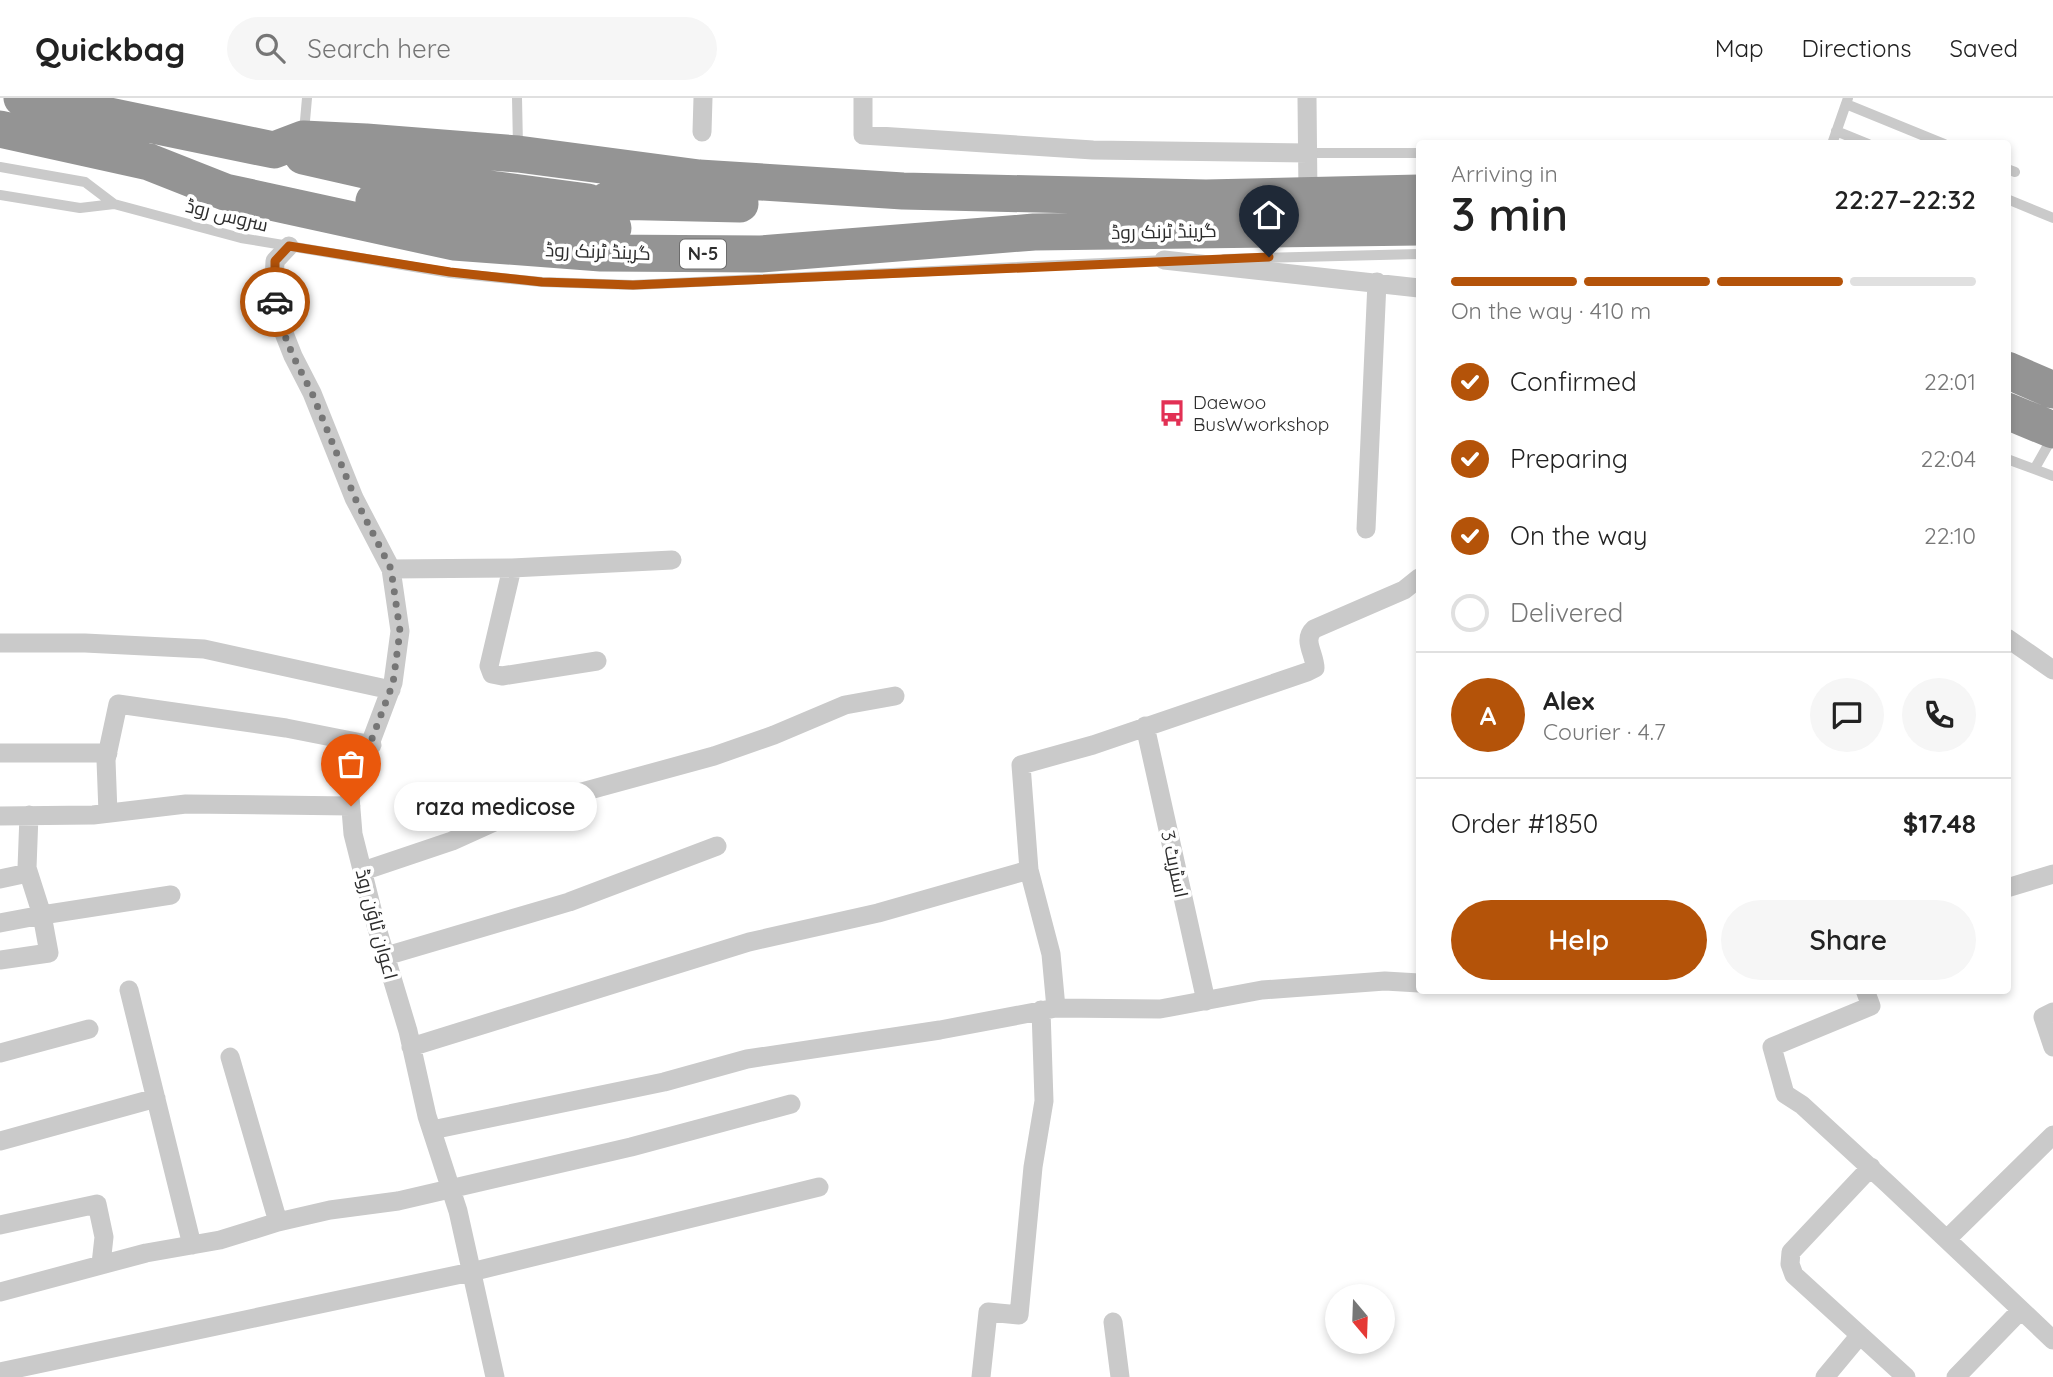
<!DOCTYPE html>
<html lang="en">
<head>
<meta charset="utf-8">
<style>
	body { margin:0; font-family:Quicksand,Cairo,sans-serif; background:#f6f6f6; color:#222; height:100vh; display:flex; flex-direction:column; font-size:26px; white-space:nowrap }
	* { box-sizing:border-box; margin:0 }
	p { font-size:23px; color:#767676 }
	.icon { flex:none; width:38px; height:38px; fill:none; stroke:currentColor; stroke-width:2; stroke-linecap:round; stroke-linejoin:round }
	.map { position:relative; flex:1; overflow:hidden }
	.panel { position:absolute; left:1416px; top:42px; width:595px; height:854px; display:flex; flex-direction:column; background:#fff; border-radius:7px; box-shadow:0 4px 10px #0003 }
	.panel>* { flex:none }
	.needle { width:46px; rotate:161deg }
	.fabs { position:absolute; left:1325px; top:1186px; display:grid; gap:14px }
	.fabs a { display:grid; place-items:center; width:70px; height:70px; border-radius:50%; background:#fff; box-shadow:0 4px 10px #0003; font-size:35px }
	.pin { position:absolute; display:grid; place-items:center; width:60px; height:60px; color:#fff; margin:-72px -30px; border-radius:50% 50% 50% 0; rotate:-45deg; box-shadow:0 0 7px #0007 }
	.pin .icon { rotate:45deg }
	.courier { position:absolute; display:grid; place-items:center; width:70px; height:70px; margin:-35px; border:5px solid #b45309; border-radius:50%; background:#fff; color:#222; box-shadow:0 2px 9px #0007 }
	.bubble { position:absolute; height:49px; border-radius:24px; background:#fff; box-shadow:0 4px 10px #0003; font-size:23px; font-weight:600; line-height:49px; text-align:center }
	.summary em { font-style:normal; font-weight:600 }
	.summary div { display:flex; flex-direction:column-reverse }
	.summary { display:flex; align-items:center; justify-content:space-between; height:119px; padding:0 35px }
	h1 { font-size:46px; font-weight:600; line-height:52px }
	.bar { display:grid; grid-template-columns:repeat(4,1fr); gap:10px 7px; align-content:center; height:84px; padding:0 35px }
	.bar i { height:9px; border-radius:5px; background:#e0e0e0 }
	.bar .on { background:#b45309 }
	.bar p { grid-column:span 4 }
	.line { display:flex; align-items:center; gap:18px; padding:0 35px; border-top:2px solid #e0e0e0 }
	.line div { flex:1 }
	.round { display:grid; place-items:center; flex:none; width:74px; height:74px; border-radius:37px; background:#f6f6f6 }
	ol { padding:0 35px; list-style:none }
	li { display:flex; align-items:center; gap:21px; height:77px }
	li p { margin-inline-start:auto }
	li .icon { padding:7px; border-radius:50%; background:#b45309; color:#fff; stroke-width:4 }
	li:last-child { color:#767676 }
	li i { width:38px; height:38px; border:4px solid #e0e0e0; border-radius:50% }
	.primary-button { display:flex; gap:14px; margin-top:auto; padding:14px 35px }
	.primary-button a { flex:1; height:80px; border-radius:42px; background:#b45309; color:#fff; font-size:28px; font-weight:600; line-height:80px; text-align:center }
	.primary-button a+a { background:#f6f6f6; color:#222 }
	header { display:flex; align-items:center; gap:42px; box-sizing:border-box; height:98px; padding:0 35px; background:#fff; border-bottom:2px solid #e0e0e0 }
	header strong { font-size:33px }
	nav { display:flex; gap:38px; margin-inline-start:auto; font-size:24px }
	.search { width:490px; height:63px; background:#f6f6f6; display:flex; align-items:center; gap:18px; box-sizing:border-box; padding:0 24px; border-radius:38px; color:#767676; font-size:26px }
	.map>svg:first-child { display:block }
</style>
</head>
<body>
<header>
<strong>Quickbag</strong>
<div class="search"><svg class="icon" aria-label="search" viewBox="0 0 24 24"><circle cx="10" cy="10" r="6"/><path d="M15 15l6 6"/></svg>Search here</div>
<nav><a>Map</a><a>Directions</a><a>Saved</a></nav>
</header>
<div class="map">
<svg width="2053" height="1279" viewBox="0 0 2053 1279">
	<rect width="100%" height="100%" fill="#fff"/>
	<g fill="none" stroke-linecap="round" stroke-linejoin="round">
		<path stroke="#cacaca" stroke-width="10" d="M517,0L518,48
			M1846,6L1944,46
			M1836,33L1868,46
			M304,34L307,0
			M1832,46L1848,0
			M1308,55H1419
			M0,69L85,84L114,106L241,140L450,175L542,184L633,187L1167,162
			M2007,71L2015,74
			M0,97L80,110L114,106
			M2007,101L2053,120
			M1224,161L1419,156
			M2007,361L2053,378
			M2035,370L2052,340"/>
		<path stroke="#cacaca" stroke-width="19" d="M863,0V37L1093,52L1308,55
			M1307,0L1308,97
			M702,34L703,0
			M289,148L275,163L274,185L276,215L293,258L312,295L354,400L391,471L400,533L393,585L350,699L353,736L376,827L408,933L427,1018L458,1113L495,1279
			M1164,162L1419,190
			M1366,431L1377,184
			M512,470L489,568L492,576L502,578L597,563
			M391,471L512,470L672,462
			M2007,540L2053,572
			M0,545H85L204,551L391,592
			M1145,628L1206,903
			M0,655H108
			M108,715L106,662L118,606L286,630L372,647
			M29,717L27,770L42,817
			M0,718L93,717L186,706L351,708
			M1029,772L1051,856L1056,910
			M363,773L452,743L527,709L714,658L774,637L845,607L895,598
			M0,781L28,775
			M2007,790L2053,776
			M0,825L42,817
			M386,858L569,804L717,748
			M0,862L49,855L42,817L171,797
			M129,892L192,1147
			M1865,892L1871,908L1772,949L1785,996L1802,1007L1889,1087L2053,1242
			M2053,914L2043,919L2053,949
			M411,949L749,844L878,815L1029,772L1021,667L1093,647L1307,574L1315,570C1315,556 1302,542 1314,531L1404,492L1419,480
			M0,955L89,931
			M230,959L278,1124
			M432,1032L664,984L747,961L940,932L1056,910L1160,911L1262,892L1385,883L1419,885
			M0,1043L156,1000
			M1871,1069L1791,1154L1790,1166L1794,1177L1906,1279
			M0,1127L97,1106L104,1139L101,1166
			M1947,1141L2053,1037
			M0,1194L146,1155L220,1142L278,1124L330,1112L398,1103L631,1049L791,1006
			M1113,1224L1120,1279
			M0,1274L471,1174L819,1089
			M981,1279L988,1214L1019,1217L1033,1069L1044,1003L1041,912
			M1825,1279L1860,1237
			M1956,1279L2021,1212"/>
		<path stroke="#949494" stroke-width="37" d="M22,0L274,52L303,41L366,44L518,56L699,80L903,93L1206,100L1419,95
			M0,31L149,64L225,94L454,144L601,155L761,156L1034,134L1419,129
			M303,58L391,78L588,104C594,114 596,122 585,129L414,110L374,103
			M613,130H604L599,123L601,109L606,103L740,106
			M2007,272L2053,292
			M2007,313L2053,332"/>
	</g>
	<g fill="none" stroke-linecap="round" stroke-linejoin="round">
		<path stroke="#767676" stroke-width="7" stroke-dasharray="0 12.6" d="M275,204L276,215L293,258L312,295L355,400L391,471L400,533L393,585L350,699L351,708"/>
		<path stroke="#b45309" stroke-width="9" d="M275,204V163L289,148L450,174L542,184L633,187L1269,159"/>
	</g>
	<defs>
		<symbol id="bus-bare" viewBox="-9 -9 18 18"><path d="M-5-6H5V4H4V6H2V4H-2V6H-4V4H-5ZM-3.5-4V0h7V-4ZM-3.5 1.2v1.5H-2V1.2ZM2 1.2v1.5H3.5V1.2Z" fill="#e23054" stroke="#fff" stroke-width="2.5" paint-order="stroke"/></symbol>
	</defs>
	<g fill-rule="evenodd">
		<use href="#bus-bare" x="1153" y="296" width="38" height="38"/>
	</g>
	<g text-anchor="middle" stroke-width="7" stroke-linejoin="round" paint-order="stroke">
		<rect fill="#fff" stroke="#6c6c6c" stroke-width="2" x="680" y="141.5" width="46" height="29" rx="5"/>
		<g font-size="18" font-weight="bold" fill="#2d2d2d">
			<text x="703" y="162">N-5</text>
		</g>
		<g font-size="19" fill="#2d2d2d" stroke="#fff">
			<text transform="translate(227 117) rotate(14)" y="7">سروس روڈ</text>
			<text transform="translate(1164 133) rotate(-1)" y="7">گرینڈ ٹرنک روڈ</text>
			<text transform="translate(598 153) rotate(2)" y="7">گرینڈ ٹرنک روڈ</text>
			<text transform="translate(1175 766) rotate(78)" y="7">اسٹریٹ 3</text>
			<text transform="translate(377 826) rotate(75)" y="7">اعوان ٹاؤن روڈ</text>
		</g>
		<g font-size="19" fill="#2d2d2d" stroke="#fff" text-anchor="start">
			<text x="1193" y="311">Daewoo<tspan x="1193" dy="22">BusWworkshop</tspan></text>
		</g>
	</g>
</svg>
<div class="fabs">
<a><svg class="needle" viewBox="-14 -14 28 28"><path d="M0-13l5 13h-10z" fill="#e53935"/><path d="M0 13l5-13h-10z" fill="#767676"/></svg></a>
</div>
<div class="pin" style="left:351px;top:708px;background:#ea580c"><svg class="icon" aria-label="bag" viewBox="0 0 24 24"><path d="M5 8h14l-1 12H6zM9 8a3 3 0 0 1 6 0"/></svg></div>
<div class="pin" style="left:1269px;top:159px;background:#1f2937"><svg class="icon" aria-label="home" viewBox="0 0 24 24"><path d="M3 11l9-7 9 7M6 9v11h12V9"/></svg></div>
<div class="courier" style="left:275px;top:204px"><svg class="icon" aria-label="car" viewBox="0 0 24 24"><path d="M5 17H2v-5l4-1 3-4h7l3 4 3 1v5h-3M9 17h6M6 11h13"/><circle cx="7" cy="17" r="2"/><circle cx="17" cy="17" r="2"/></svg></div>
<div class="bubble" style="left:394px;top:684px;width:203px">raza medicose</div>
<section class="panel">
<div class="summary"><div><h1>3 min</h1><p>Arriving in</p></div><em>22:27–22:32</em></div>
<div class="bar"><i class="on"></i><i class="on"></i><i class="on"></i><i></i><p>On the way · 410 m</p></div>
<ol>
<li><svg class="icon" aria-label="check" viewBox="0 0 24 24"><path d="M5 12l5 5 9-10"/></svg>Confirmed<p>22:01</p></li>
<li><svg class="icon" aria-label="check" viewBox="0 0 24 24"><path d="M5 12l5 5 9-10"/></svg>Preparing<p>22:04</p></li>
<li><svg class="icon" aria-label="check" viewBox="0 0 24 24"><path d="M5 12l5 5 9-10"/></svg>On the way<p>22:10</p></li>
<li><i></i>Delivered</li>
</ol>
<div class="line" style="height:126px"><b class="round" style="background:#b45309;color:#fff">A</b><div><b>Alex</b><p>Courier · 4.7</p></div><a class="round"><svg class="icon" aria-label="chat" viewBox="0 0 24 24"><path d="M4 5h16v11H9l-5 4z"/></svg></a><a class="round"><svg class="icon" aria-label="phone" viewBox="0 0 24 24"><path d="M5 4h4l2 5-3 2q2 4 5 5l2-3 5 2v4C11 20 4 13 5 4z"/></svg></a></div>
<div class="line" style="height:91px"><div>Order #1850</div><b>$17.48</b></div>
<div class="primary-button"><a>Help</a><a>Share</a></div>
</section>
</div>
</body>
</html>
